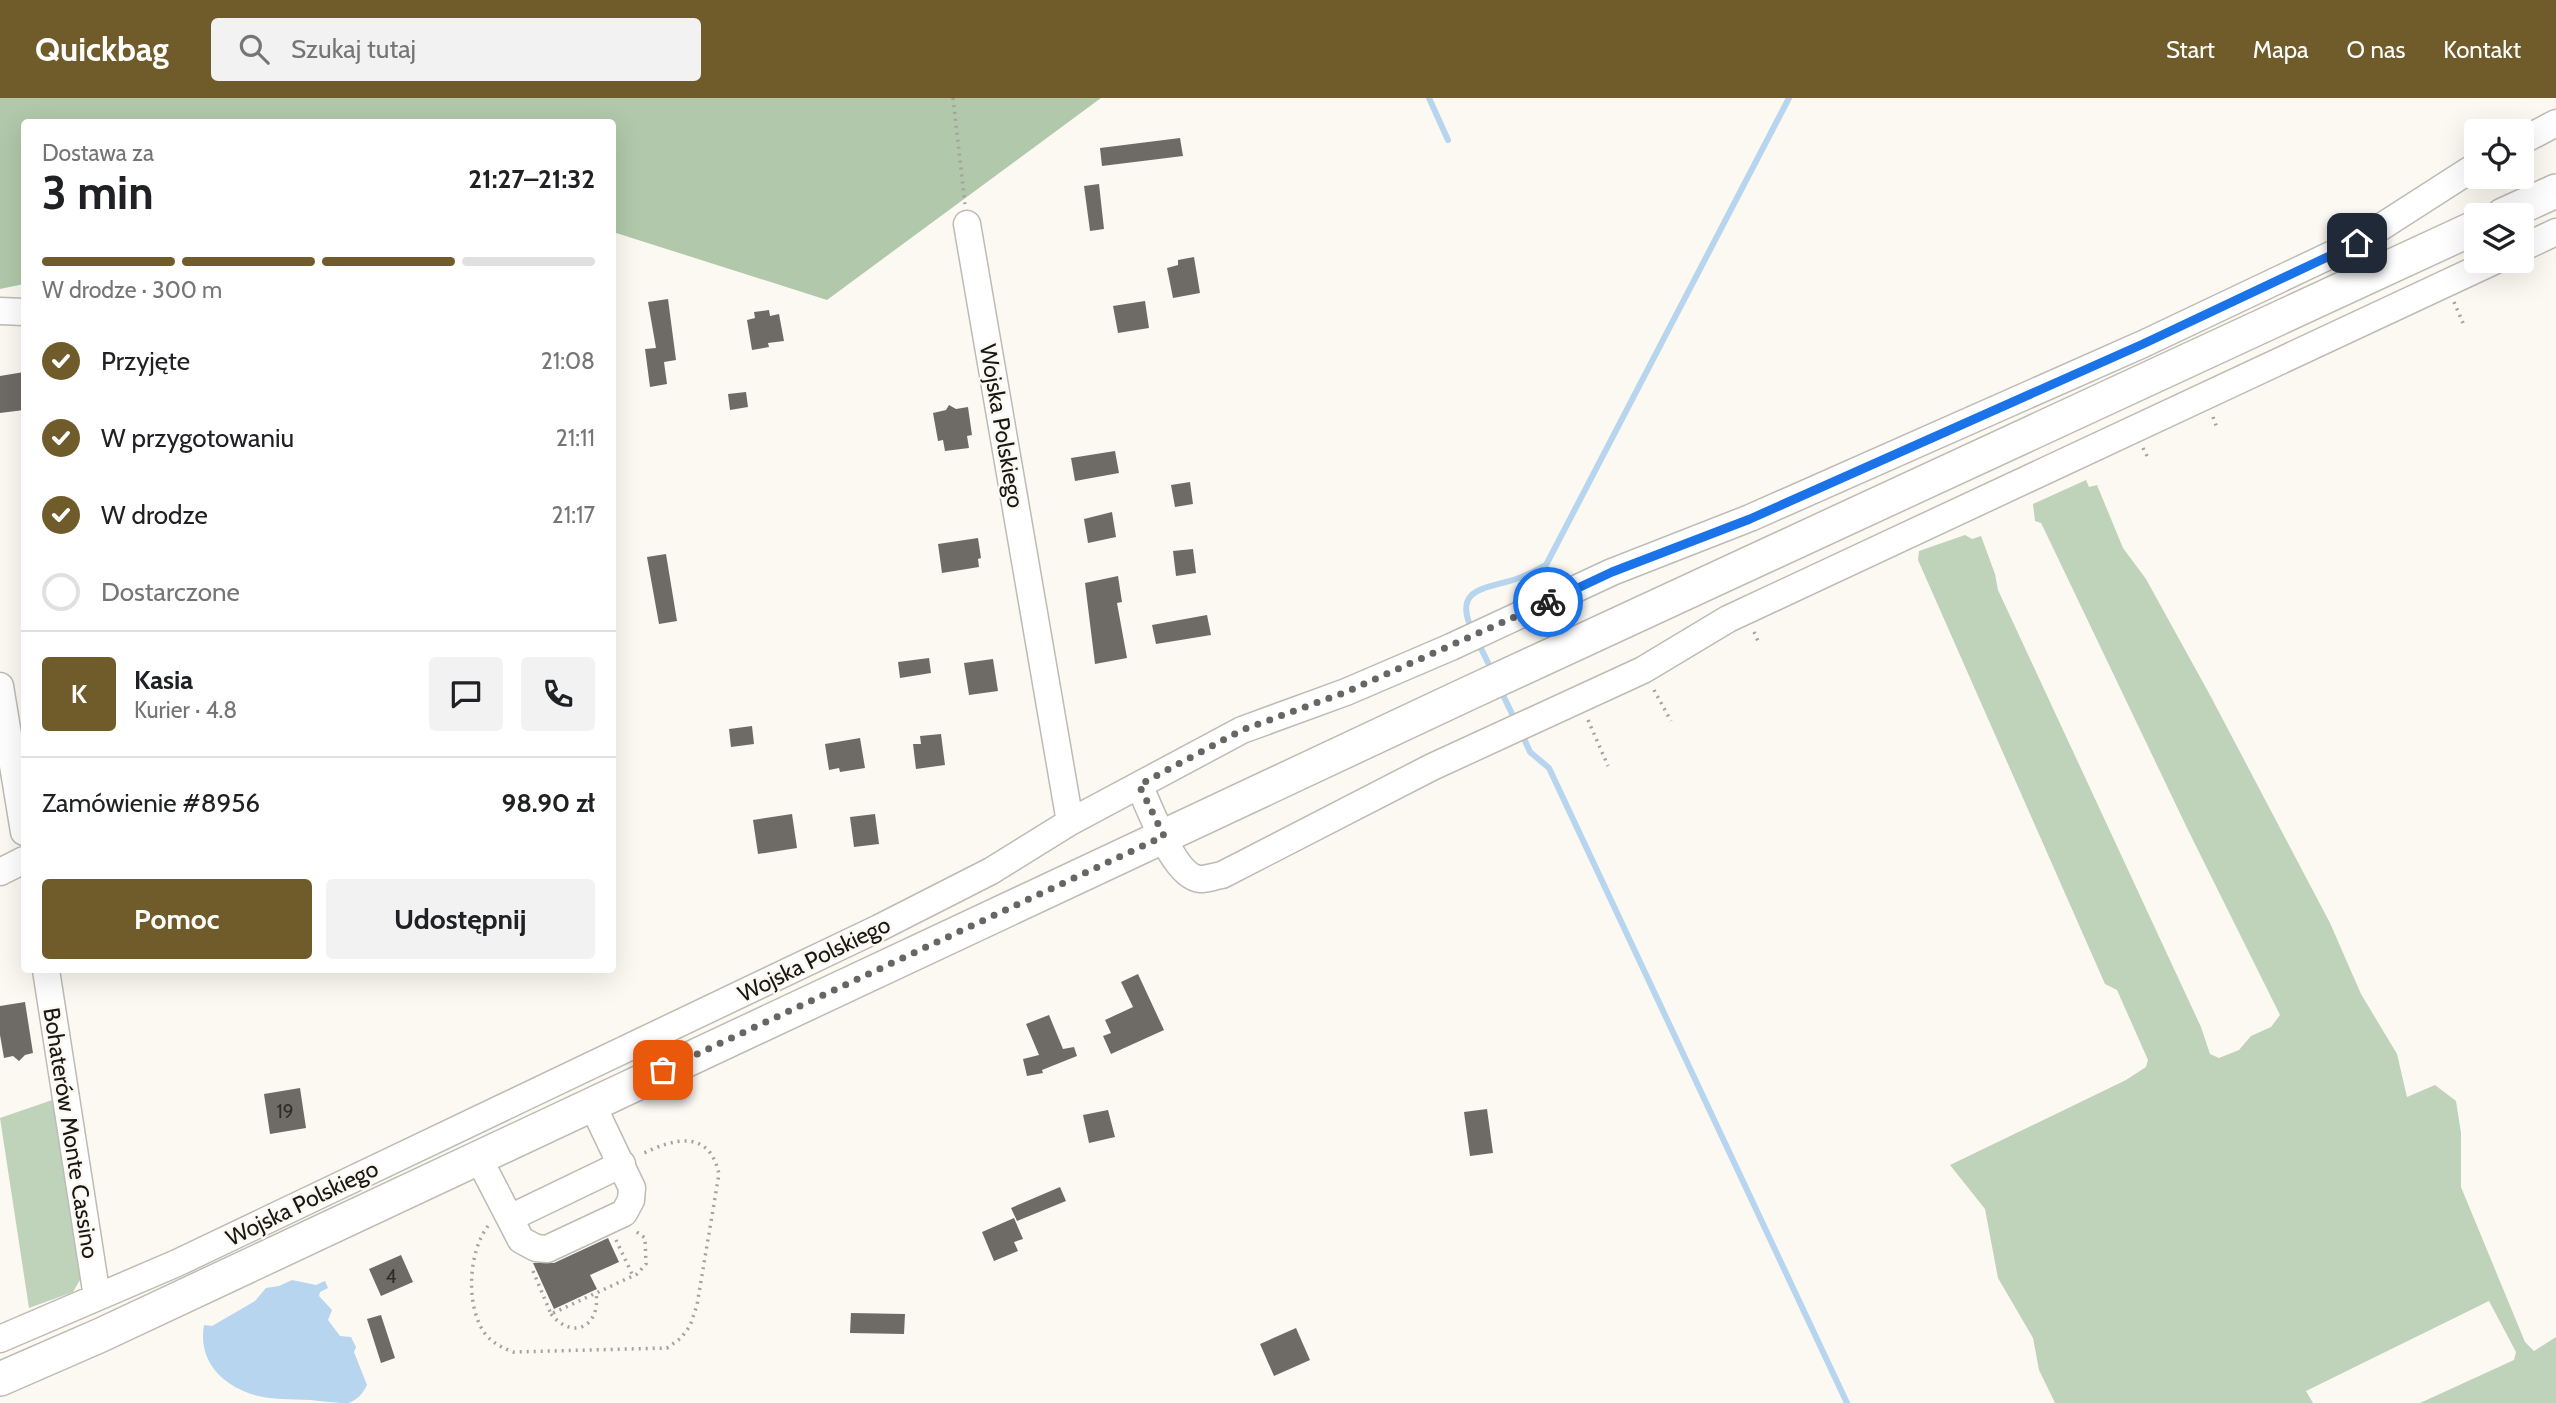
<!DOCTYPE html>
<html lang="pl">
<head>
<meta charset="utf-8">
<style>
	body { margin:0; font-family:Cabin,sans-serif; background:#f2f2f2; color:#202124; height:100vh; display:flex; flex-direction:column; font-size:26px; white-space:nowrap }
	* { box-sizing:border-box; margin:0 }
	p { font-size:23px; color:#757577 }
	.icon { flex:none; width:38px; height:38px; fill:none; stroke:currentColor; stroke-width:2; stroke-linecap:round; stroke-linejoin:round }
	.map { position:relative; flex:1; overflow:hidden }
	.side { position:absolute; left:21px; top:21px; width:595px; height:854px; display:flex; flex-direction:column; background:#fff; border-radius:7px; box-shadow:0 7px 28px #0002 }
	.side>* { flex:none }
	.fabs { position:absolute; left:2464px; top:21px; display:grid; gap:14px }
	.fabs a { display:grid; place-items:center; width:70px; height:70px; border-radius:7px; background:#fff; box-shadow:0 7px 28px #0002; font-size:35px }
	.pin { position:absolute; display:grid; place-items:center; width:60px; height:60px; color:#fff; margin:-30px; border-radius:14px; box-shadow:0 4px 10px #0006 }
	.courier { position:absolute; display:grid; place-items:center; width:70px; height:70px; margin:-35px; border:5px solid #1a73e8; border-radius:50%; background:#fff; color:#222; box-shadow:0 2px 9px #0007 }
	.summary em { font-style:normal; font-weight:700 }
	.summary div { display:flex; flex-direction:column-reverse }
	.summary { display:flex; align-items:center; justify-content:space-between; height:119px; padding:0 21px }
	h1 { font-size:46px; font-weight:700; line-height:52px }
	.bar { display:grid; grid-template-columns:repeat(4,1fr); gap:10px 7px; align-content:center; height:84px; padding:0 21px }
	.bar i { height:9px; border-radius:5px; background:#e0e0e0 }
	.bar .selected { background:#6f5c2a }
	.bar p { grid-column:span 4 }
	.line { display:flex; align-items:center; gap:18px; padding:0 21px; border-top:2px solid #e0e0e0 }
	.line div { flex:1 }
	.round { display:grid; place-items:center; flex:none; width:74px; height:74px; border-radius:7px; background:#f2f2f2 }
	ol { padding:0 21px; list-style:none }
	li { display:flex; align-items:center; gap:21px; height:77px }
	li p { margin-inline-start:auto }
	li .icon { padding:7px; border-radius:50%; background:#6f5c2a; color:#fff; stroke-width:4 }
	li:last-child { color:#757577 }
	li i { width:38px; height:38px; border:4px solid #e0e0e0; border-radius:50% }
	.button { display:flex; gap:14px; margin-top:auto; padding:14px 21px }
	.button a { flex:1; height:80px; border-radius:7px; background:#6f5c2a; color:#fff; font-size:28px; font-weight:700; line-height:80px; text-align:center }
	.button a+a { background:#f2f2f2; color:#202124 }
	header { display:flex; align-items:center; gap:42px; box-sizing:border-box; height:98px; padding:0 35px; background:#6f5c2a; color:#fff }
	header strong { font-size:33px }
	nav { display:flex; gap:38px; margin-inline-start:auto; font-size:24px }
	.search { width:490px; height:63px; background:#f2f2f2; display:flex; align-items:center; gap:18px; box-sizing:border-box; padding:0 24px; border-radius:7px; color:#757577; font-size:26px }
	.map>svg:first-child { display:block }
</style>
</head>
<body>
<header>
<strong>Quickbag</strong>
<div class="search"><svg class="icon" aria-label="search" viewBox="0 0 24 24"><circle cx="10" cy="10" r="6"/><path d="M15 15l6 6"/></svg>Szukaj tutaj</div>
<nav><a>Start</a><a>Mapa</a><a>O nas</a><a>Kontakt</a></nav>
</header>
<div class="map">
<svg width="2556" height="1305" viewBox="0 0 2556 1305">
	<rect width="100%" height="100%" fill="#fcf9f2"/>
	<path fill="#bfd2ba" d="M2086,382L2089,389L2097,387L2123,450L2146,481L2211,599L2330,825L2361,896L2397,956L2407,999L2435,987L2456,1003L2461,1035V1089L2525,1244L2534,1253L2556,1239V1305H2420L2514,1262L2516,1254L2489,1203L2306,1293L2313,1305H2055L2039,1272L2033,1240L1998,1180L1985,1111L1950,1067L2126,982L2146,969L2148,962L2117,892L2105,886L1918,462L1919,453L1965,437L1972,441L1981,438L1995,476L1998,492L2201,929L2210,956L2219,960L2239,952L2251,938L2271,929L2280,917L2188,732L2044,431L2041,425L2035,423L2033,406Z
		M58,1000L84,1175L73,1194L29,1210L0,1020Z"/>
	<path fill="#b1c8aa" d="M0,0H1101L827,202L613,134L612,24H24V186L0,191Z"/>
	<path fill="#b7d5ee" d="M292,1182L316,1187L325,1183L328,1190L320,1194L319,1198L332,1212L328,1222L340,1238L351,1239L356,1249L354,1254L367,1287C363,1295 358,1302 348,1305C336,1305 322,1303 310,1302C291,1301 269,1302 251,1296C219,1285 198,1261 204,1227L212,1228L255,1203L266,1190L279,1188Z"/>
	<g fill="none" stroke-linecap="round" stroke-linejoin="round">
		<path stroke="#b7d5ee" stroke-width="6" d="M1429,0L1448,42
			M1472,532C1452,489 1487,491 1516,481C1526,478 1536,472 1546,467L1789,0
			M1477,542L1492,573
			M1501,593L1516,624
			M1521,634L1530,654L1549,670L1847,1305"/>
	</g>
	<path fill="#6e6b66" d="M1180,40L1183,58L1102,68L1100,50Z
		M1099,86L1104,131L1090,133L1084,88Z
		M1194,159L1200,195L1173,200L1167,170L1178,167V162Z
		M668,201L676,262L664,264L667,286L650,289L645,251L656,250L648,204Z
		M1145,203L1149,230L1118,235L1113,208Z
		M769,212L770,218L779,216L784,243L768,245L769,249L752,252L747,222L755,220L754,214Z
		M24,274V312L0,315V278Z
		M746,294L748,309L730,312L728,296Z
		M949,307L956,311L968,309L972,337L967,338L969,350L945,353L943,342L938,343L933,315L946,312Z
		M1115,353L1119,375L1075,383L1071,360Z
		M1190,384L1193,406L1175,409L1171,387Z
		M1112,414L1116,439L1088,445L1084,421Z
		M978,440L981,460L978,461L979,469L942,475L938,446Z
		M1193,451L1196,475L1176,478L1173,453Z
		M666,456L677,523L659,526L647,459Z
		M1118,478L1122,504L1117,505L1127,560L1095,566L1085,485Z
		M1207,517L1211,537L1156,546L1152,527Z
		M929,560L931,575L900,580L898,564Z
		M993,561L998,593L969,597L964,565Z
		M752,628L754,646L731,649L729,631Z
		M941,636L945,667L916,671L913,646H921L920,638Z
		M860,640L865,670L840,674L839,670L829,672L825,646Z
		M792,716L797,750L758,756L753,722Z
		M875,716L879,746L854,749L850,719Z
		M1138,876L1164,932L1111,956L1103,938L1111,935L1105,922L1133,909L1121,884Z
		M25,904L33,955L25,957L19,963L13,958L4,960L0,937V908Z
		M1049,917L1063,951L1074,949L1077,958L1042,972L1043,975L1027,978L1023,961L1039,957L1026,926Z
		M300,990L306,1030L270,1036L264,996Z
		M1487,1011L1493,1055L1470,1058L1464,1014Z
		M1108,1012L1115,1039L1089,1045L1083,1017Z
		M1060,1089L1066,1103L1017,1123L1011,1110Z
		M1014,1120L1023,1141L1014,1144L1018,1153L994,1163L982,1134Z
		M608,1140L619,1164L590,1177L597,1191L554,1211L533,1165H554Z
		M401,1157L413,1184L381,1198L369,1171Z
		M851,1215L905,1216L904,1236L850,1235Z
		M381,1217L395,1260L381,1265L367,1221Z
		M1296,1230L1310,1262L1274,1278L1260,1246Z"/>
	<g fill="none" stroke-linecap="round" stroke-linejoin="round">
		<defs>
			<path id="minor" d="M2522,43L2556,25
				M967,126L1070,724
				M2522,150L2556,134
				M0,213L24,214
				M0,588L24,734
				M1139,687C1150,710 1174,779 1200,781C1207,781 1215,778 1222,777L1432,669L1643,572L1728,521L2494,163
				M0,774L24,762
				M46,872L97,1199
				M478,1059L521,1142L536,1150L547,1151L624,1115L631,1102L632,1090L592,1006
				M510,1120L622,1066
				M0,1241L177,1165L879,830L991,773L1070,724L1242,632L1346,594L1451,549L1612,474L1750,420L2143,246L2356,145L2476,68"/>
			<path id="major" d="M2503,117L2556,93
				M0,1281L101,1237L1467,596L2476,129"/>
		</defs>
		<use href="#minor" stroke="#bdbbb4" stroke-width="29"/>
		<use href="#major" stroke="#bdbbb4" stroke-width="36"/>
		<path stroke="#a4a29c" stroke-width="3.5" stroke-dasharray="2 5" stroke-linecap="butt" d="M953,0L965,106
			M2454,204L2463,225
			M2213,319L2217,330
			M2143,350L2148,360
			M1754,534L1758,543
			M1654,592L1671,623
			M1588,622L1608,668
			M488,1128C468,1154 465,1210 486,1237C494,1246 503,1250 513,1254L667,1250L681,1240L690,1228L697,1207L719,1076C709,1031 675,1040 642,1056
			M616,1142L633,1178
			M533,1173L551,1216L637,1176L646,1166L645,1140L634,1132
			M551,1216C573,1243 601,1228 596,1195"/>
		<use href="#minor" stroke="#fff" stroke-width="26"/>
		<use href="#major" stroke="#fff" stroke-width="33"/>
	</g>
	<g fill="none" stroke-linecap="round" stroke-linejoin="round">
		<path stroke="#686662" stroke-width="7" stroke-dasharray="0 12.6" d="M663,972L1164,738L1139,687L1242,632L1346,594L1548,504"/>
		<path stroke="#1a73e8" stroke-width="9" d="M1548,504L1612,474L1750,421L2143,246L2357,145"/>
	</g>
	<g text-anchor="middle" stroke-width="5" stroke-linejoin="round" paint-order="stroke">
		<g font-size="19" fill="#2e2c28">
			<text x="285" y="1020">19</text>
			<text x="391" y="1185">4</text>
		</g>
		<g font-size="23" fill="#181714" stroke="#fcf9f2">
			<text transform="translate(1002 328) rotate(80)" y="8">Wojska Polskiego</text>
			<text transform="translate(814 861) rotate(-26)" y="8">Wojska Polskiego</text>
			<text transform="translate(71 1035) rotate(81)" y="8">Bohaterów Monte Cassino</text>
			<text transform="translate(302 1105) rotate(-26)" y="8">Wojska Polskiego</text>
		</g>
	</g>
</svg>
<div class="fabs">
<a><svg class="icon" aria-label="locate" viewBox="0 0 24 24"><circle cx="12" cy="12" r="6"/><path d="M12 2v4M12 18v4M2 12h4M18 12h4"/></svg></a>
<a><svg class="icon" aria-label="layers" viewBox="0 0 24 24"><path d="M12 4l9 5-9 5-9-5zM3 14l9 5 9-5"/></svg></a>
</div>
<div class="pin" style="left:663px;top:972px;background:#ea580c"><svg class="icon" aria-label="bag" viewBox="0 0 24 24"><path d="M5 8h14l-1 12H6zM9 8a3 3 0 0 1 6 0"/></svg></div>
<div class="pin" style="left:2357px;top:145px;background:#1f2937"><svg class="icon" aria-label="home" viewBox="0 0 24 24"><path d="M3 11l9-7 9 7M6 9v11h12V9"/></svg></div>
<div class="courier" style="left:1548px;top:504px"><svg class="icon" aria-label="bike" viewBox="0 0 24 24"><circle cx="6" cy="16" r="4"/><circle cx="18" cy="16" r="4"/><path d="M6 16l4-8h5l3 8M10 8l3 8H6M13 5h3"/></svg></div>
<section class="side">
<div class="summary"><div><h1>3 min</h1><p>Dostawa za</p></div><em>21:27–21:32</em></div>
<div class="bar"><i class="selected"></i><i class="selected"></i><i class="selected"></i><i></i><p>W drodze · 300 m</p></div>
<ol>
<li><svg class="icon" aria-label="check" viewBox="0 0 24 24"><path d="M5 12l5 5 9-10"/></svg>Przyjęte<p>21:08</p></li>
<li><svg class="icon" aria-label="check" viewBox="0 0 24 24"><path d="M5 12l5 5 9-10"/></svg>W przygotowaniu<p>21:11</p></li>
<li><svg class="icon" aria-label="check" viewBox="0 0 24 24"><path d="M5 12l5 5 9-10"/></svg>W drodze<p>21:17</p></li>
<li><i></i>Dostarczone</li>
</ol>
<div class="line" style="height:126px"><b class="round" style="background:#6f5c2a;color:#fff">K</b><div><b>Kasia</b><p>Kurier · 4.8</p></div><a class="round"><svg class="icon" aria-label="chat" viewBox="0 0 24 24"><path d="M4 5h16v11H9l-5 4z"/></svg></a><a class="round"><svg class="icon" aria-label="phone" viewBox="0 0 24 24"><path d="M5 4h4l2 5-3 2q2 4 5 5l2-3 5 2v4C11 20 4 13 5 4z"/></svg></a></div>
<div class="line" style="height:91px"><div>Zamówienie #8956</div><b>98.90 zł</b></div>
<div class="button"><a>Pomoc</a><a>Udostępnij</a></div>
</section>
</div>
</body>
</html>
